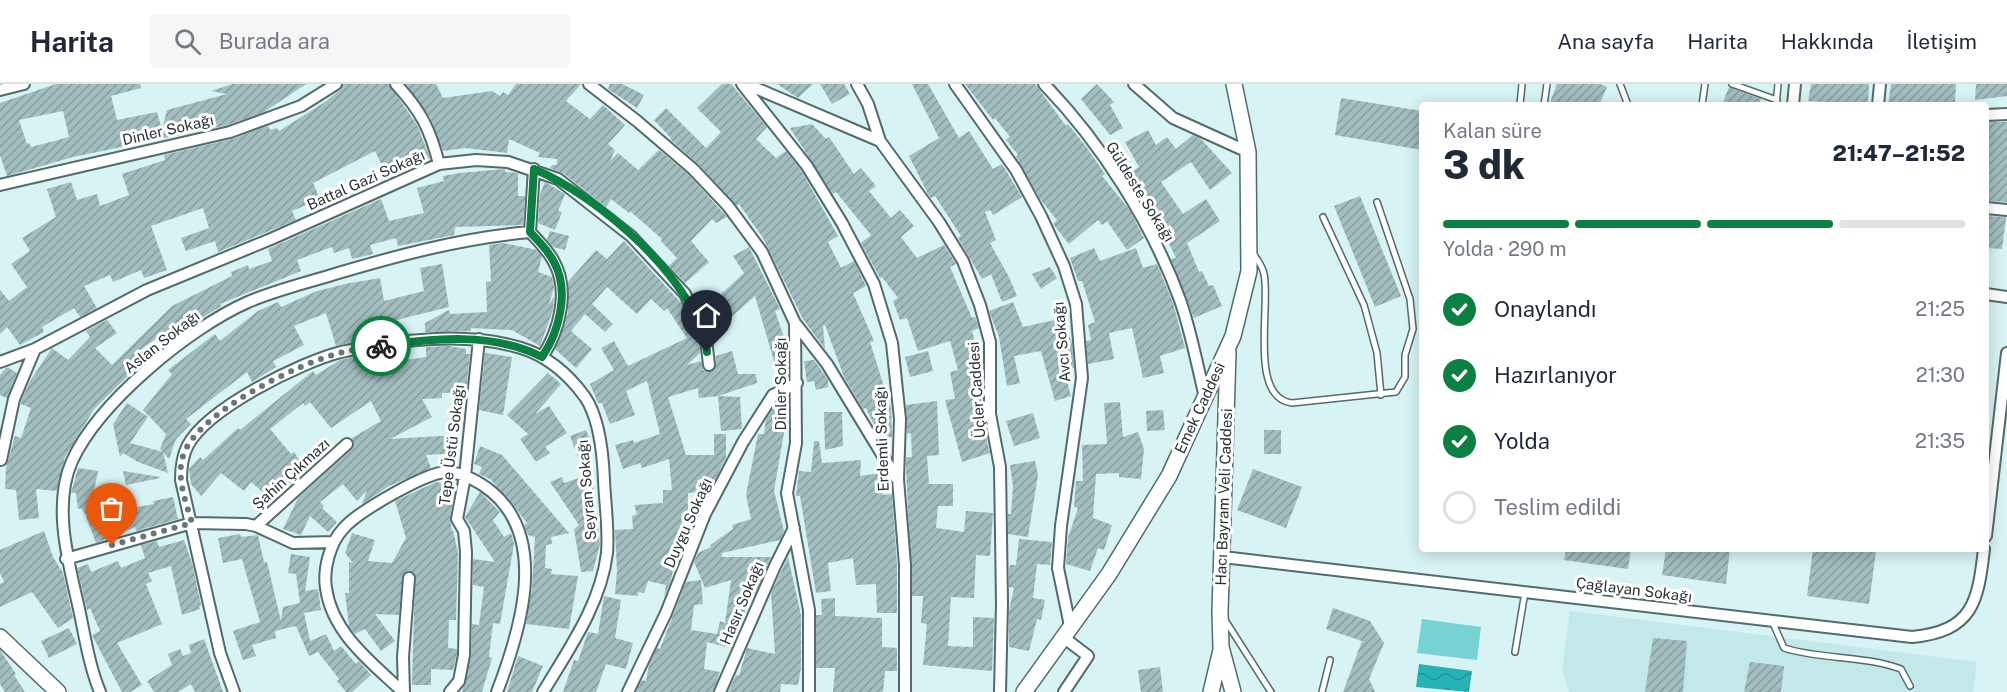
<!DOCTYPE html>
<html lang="tr">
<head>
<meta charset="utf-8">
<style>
	body { margin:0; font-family:"Public Sans",sans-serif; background:#f6f6f7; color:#1f2937; height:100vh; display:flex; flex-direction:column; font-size:22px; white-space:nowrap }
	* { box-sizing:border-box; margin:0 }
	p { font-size:20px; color:#747a83 }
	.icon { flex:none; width:33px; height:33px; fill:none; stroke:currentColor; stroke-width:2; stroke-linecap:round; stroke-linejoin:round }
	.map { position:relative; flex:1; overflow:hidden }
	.side { position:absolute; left:1419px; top:18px; width:570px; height:450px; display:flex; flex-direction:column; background:#fff; border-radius:6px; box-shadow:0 3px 15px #0003 }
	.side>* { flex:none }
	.pin { position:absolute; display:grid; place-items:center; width:51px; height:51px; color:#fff; margin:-62px -26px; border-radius:50% 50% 50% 0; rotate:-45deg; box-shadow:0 0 6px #0007 }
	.pin .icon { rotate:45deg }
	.courier { position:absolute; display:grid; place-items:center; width:60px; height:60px; margin:-30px; border:4px solid #0b8043; border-radius:50%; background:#fff; color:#222; box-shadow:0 2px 8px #0007 }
	.headline em { font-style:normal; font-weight:800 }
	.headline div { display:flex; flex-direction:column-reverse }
	.headline { display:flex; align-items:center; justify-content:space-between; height:102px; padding:0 24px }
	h1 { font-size:39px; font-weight:800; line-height:45px }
	.bar { display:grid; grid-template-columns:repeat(4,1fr); gap:9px 6px; align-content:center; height:72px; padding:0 24px }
	.bar i { height:8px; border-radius:4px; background:#e0e1e3 }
	.bar .current { background:#0b8043 }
	.bar p { grid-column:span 4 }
	ol { padding:0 24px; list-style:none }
	li { display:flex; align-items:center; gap:18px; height:66px }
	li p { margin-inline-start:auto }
	li .icon { padding:6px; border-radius:50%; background:#0b8043; color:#fff; stroke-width:4 }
	li:last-child { color:#747a83 }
	li i { width:33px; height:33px; border:3px solid #e0e1e3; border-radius:50% }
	header { display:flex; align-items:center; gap:36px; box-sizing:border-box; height:84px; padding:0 30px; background:#fff; border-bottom:2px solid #e0e1e3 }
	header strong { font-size:28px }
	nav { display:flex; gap:33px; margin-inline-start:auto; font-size:21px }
	.search { width:420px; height:54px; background:#f6f6f7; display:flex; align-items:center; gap:15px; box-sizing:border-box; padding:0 21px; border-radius:6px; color:#747a83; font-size:22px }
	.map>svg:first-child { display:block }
</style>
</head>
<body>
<header>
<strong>Harita</strong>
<div class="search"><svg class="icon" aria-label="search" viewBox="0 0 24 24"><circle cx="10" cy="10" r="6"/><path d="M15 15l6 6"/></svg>Burada ara</div>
<nav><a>Ana sayfa</a><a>Harita</a><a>Hakkında</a><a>İletişim</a></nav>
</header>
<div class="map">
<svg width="2007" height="608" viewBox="0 0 2007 608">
	<defs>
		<pattern id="water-waves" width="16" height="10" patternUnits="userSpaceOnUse" patternTransform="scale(1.5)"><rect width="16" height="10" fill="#27b2b6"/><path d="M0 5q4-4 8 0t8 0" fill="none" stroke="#229295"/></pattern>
		<pattern id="building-hatch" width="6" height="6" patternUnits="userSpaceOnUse" patternTransform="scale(1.5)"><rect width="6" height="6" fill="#a3bebf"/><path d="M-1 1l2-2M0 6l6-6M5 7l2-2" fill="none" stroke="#859b9c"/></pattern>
	</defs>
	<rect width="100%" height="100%" fill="#d7f3f4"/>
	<path fill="#c3e8e9" d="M1570,527L1977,578L1973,608H1569L1562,585Z"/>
	<path fill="#77d2d4" d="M1422,535L1481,543L1477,576L1417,569Z"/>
	<path fill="url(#water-waves)" d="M1419,580L1472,587L1469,608L1416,603Z"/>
	<path fill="url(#building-hatch)" fill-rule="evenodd" d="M56,0H140L141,4L111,12L117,36L157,28L162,46L167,26L227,10L211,7L233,0H306L264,28L228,41L73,73L7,92L0,71V19ZM63,27L69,53L31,63L29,59L27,60L19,36Z
		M343,0H389L417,41L430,74L387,92L375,67L313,99L320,115L292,127L296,136L218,168L215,157L186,167L181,154L209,144L203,124L151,142L167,186L144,194L141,186L113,198L110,191L84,202L97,224L80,233L74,224L42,243L44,248L20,261L7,243L0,250V206L9,217L27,203L11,180L30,167L22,154L56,133L47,105L71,98L77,116L97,110L100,122L129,111L122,90L165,76L164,71L232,55L268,42L270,46L277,44L279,47L325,18L340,6Z
		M406,0H436L443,14L492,7L500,12L503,8L508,11L516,0H581L566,17L590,35L603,21L625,41L608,60L615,66L610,77L618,69L638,86L659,66L688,90L727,133L716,139L712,135L691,157L709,178L685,199L669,182L677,174L661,157L662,155L630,127L629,129L611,115L606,123L563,89L550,84L552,81H557V75L538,73L540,69L509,55L507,69L465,64L443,67L430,33Z
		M610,0H622L644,11L637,24L608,5Z
		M722,0H731L767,43L756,55L776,74L786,67L801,86L838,152L828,158L841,184L854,177L866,202L853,209L874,257L870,258L891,325L892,353L881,355L866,324L863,325L844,293L825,241L823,242L825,265L803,235L763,154L739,120L737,122L698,80L670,55L671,54L654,36L666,24L706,64L721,48L697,24Z
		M777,0H813L798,14Z
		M820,0H844L850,10L832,20Z
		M912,0H928L959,54L969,47L993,85L1002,80L1022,113L993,131L990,126L985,128L996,156L990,159L1009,193L1017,212L1002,218L991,190L982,195L958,154L961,152L935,112L931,114L928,110L909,72L939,54Z
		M965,0H1035L1066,42L1068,40L1087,64L1105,90L1102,92L1129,125L1144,154L1127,166L1107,137L1102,141L1098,136L1069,160L1053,140L1057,136L1040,115L1016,73L1018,71L1006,56L1010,53L995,34L993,36Z
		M1097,0L1114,18L1110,21L1123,44L1110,51L1081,15Z
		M1557,0H1600L1607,3L1599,21H1549Z
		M1811,0H1869L1868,21L1808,17Z
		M1891,0H1956L1955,18L1888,21Z
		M1976,0H2007V12L1975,16Z
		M1729,3L1761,15L1758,21H1722Z
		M1341,14L1422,27V66L1335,51Z
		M1986,38H2007V118L1986,117Z
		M812,40L826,55L829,53L854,90L861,84L876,102L869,107L891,134L900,126L914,142L901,153L917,174L944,161L956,180L950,183L972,234L975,233L979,244L972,247L980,275L973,277L977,300H980L982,324L979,325L990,369L962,378L945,316L955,315L950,288L958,286L950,257L918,267L907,234L900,236L893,217L898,214L882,193L880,194L861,159L871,151L836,108L833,110L790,44Z
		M1148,46L1156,61L1167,53L1176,65L1193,51L1201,55L1232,89L1210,106L1191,78L1161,98L1183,130L1206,115L1220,137L1187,159L1199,188L1202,187L1209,202L1213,201L1222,222L1194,234L1171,175L1176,174L1161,143L1157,146L1141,117L1147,113L1130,89L1139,83L1125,58Z
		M505,85V88L518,89V112H525L523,141L455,143L454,151L398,162L396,154L370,161L373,170L352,175L349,164L334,169L332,163L297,176L301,187L220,220L221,222L199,236L197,233L177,245L175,242L134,270L142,278L94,325L65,373L57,407L36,405L39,434L19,436L16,406L5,405L6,384L15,352L21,354L31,324L21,320V317L30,297L52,264L68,276L90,253L86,247L107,236L117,249L95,264L112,281L172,222L232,192L231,188L248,181L249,185L272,177L268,165L381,115L389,137L424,129L417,104L444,97L443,92L460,89Z
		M545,98L565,110L558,127L562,128L555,146L538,139L540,110Z
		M1360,112L1401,212L1375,223L1334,122Z
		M1986,132L2006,133L2002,165L1986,164Z
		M550,147L569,152L565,166L553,163L547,156Z
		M624,157L682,220L699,257L700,269L687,281L701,277L703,286L710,288L716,283V272L732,267L738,290H756L757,299L718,312L740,313L742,345L721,347L718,312L699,314L698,304L668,313L686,371H714V350H726V374L709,407L688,409V428H684L671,496L664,513L666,501L648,497L644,509L638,508V512L615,510L617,487L615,446L633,445L632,432L637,430L634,421L663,419V406H672L669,375L642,384L640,379L623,385L615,361L633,356L634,359L660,350L647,297L626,307L635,331L610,340L602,319H598L590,300L614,286L601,264L614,257L628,282L687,254L667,224L664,227L651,215L637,230L607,203L592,220L613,240L605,248L585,230L571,247L592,265L576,284L555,265L568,229V198L596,166L607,175Z
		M503,159L537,166L542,172L538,188L552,193L554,203L549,220L554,213L553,226L540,262L512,246L471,244V247L425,248V239L449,226L450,230L487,228L486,198L491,197L489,161Z
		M749,163L780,225L775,227L788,265V289L783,291H778L755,212L729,235L732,238L720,250L704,233L721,216L718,213L744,189L733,172Z
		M1094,164L1100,177L1136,164L1143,184L1157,180L1173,219L1185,264L1160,272L1164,289L1143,294L1132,244L1109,249L1114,275L1088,280L1086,257L1091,256L1088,241L1095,238L1082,197H1078L1070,174Z
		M442,180L449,223L356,246L359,257L336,262L326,229L294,242L304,261L273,277L276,283L252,298L247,288L186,335L191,340L176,355L169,375L160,365L166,350L143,326L172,290L168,286L215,250L220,257L258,227L278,218L281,223L317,207L345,200L380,194L384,217L424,207L420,184Z
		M1050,183L1057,194L1041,205L1032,190Z
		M1013,218L1023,243L1064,234L1072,260L1074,284L1064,286L1071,312L1055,317L1041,267L1014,272L1020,299L1007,302L999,253L989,227Z
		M449,262L466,265V270H470L466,308L442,309V314L422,315L432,333L390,355L457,351L458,369L426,371L431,384L389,402L362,420L367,406L357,417L343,400L320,418L324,422L322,424L337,438L328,448L310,432L301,451L283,445L298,414L352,365L354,359L352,354L381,337L371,317L331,344L310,318L305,322L303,319L270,345L291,370L294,368L304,384L273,417L251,398L244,407L221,389L201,412L191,400L189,385L200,373L203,376L238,344L240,346L313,287L316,291L340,276L377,269L383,279L426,273V263Z
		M928,267L933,287L910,293L905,273Z
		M485,269L512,273L503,331L479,326Z
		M814,276L828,296V303L816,306L814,297L807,298L804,277Z
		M7,283L17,289L7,314L0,311V291Z
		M548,289L561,300L535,330L549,322L567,349L545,363L550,369L536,378L520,355L528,350L507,331Z
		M783,314L788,315V325L774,407L784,447L780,456L722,469V473H771L755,510L748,511L744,534L743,537L739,536L731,564L707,558L704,585L720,588L713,608H636L642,596L646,597L649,581L657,564L660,565L686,498L701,496L703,520L694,521L691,546L717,550L720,537L725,539L731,496L705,504L694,478L698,469L711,463L710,461L733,445L732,441L751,435L746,411L758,350H764L766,335L778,317Z
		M937,317L939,371L927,372L929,400H953V422H938L936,444L964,448L966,427L993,429L990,472L976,471L974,514L951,513L948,562L973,563V533L994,534L992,587L923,581L927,540L921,539L923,512H912L906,381V373H912L911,349L907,350L906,321Z
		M1120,318L1123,353L1138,348L1144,365L1141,395L1119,393V389L1096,390L1093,434L1112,441L1104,466L1098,464L1090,487L1066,480L1068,454L1078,424L1074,423L1076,397H1083L1082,361L1107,360L1104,319Z
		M127,319L148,333L130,359L163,368L168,389L138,378L123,369L120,373L113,340Z
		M1163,326L1165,346L1147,347L1146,327Z
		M824,328H842L843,362L825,366Z
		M1033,329L1040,354L1014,362L1006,337Z
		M586,346L594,366L590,371L600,460L593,487L581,488L574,445L579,441L550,398L562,393L564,399L585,392L570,352Z
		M1264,346H1281V370H1264Z
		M814,357H819L822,379L861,376L860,392L881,389L883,411L892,410L897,481V529H877L876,500L856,501L853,474L828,479L831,507L816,509L800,412H796L799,387L811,388Z
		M480,362L502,371L569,449L551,453L552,460L546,461L545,484L552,485L551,490L578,492L569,545L526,540L532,504L535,453L528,451L524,441L527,439L509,415L490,395L479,390L482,383L474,380Z
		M1035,377L1038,391L1028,453L1008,450V430H1011L1013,402L1010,381Z
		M78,384L98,387L94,407L102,406L104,429L154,420L153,417L173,413L178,435L136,447L135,443L96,459L85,430L81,424L78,425L76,409H71Z
		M1253,385L1302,403L1286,444L1237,426Z
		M123,387L160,393V394L126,401Z
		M436,398L448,400L452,421L450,434L452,448L453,446L458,469L456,536H449L448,564L457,565V570L453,586L431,585V601H412L415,490L409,487L403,490L399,531L375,530L395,557L381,567L365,545L355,550L349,542L345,509H349V478L353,479L345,469L352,449L375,456L368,477L392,479L406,454L395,417Z
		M480,408L500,428L493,436L504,453L511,449L514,460L500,540L493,539L489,573L492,574L482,608H462L471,572L472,540L479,541L484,503L473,501V475L495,478L465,433Z
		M44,447L53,473L63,489L73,534L58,544L32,508L0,523V500L4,498L0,489V466Z
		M240,450L241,453L258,451L264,478H267L281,537L283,523L300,519L296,490L288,489L291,470L310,473L305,507L318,505L321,526L304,529L310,557L326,550L334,567L341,562L356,580L359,577L371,591L352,608H346L337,597L339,595L318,568L309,572L296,542L275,547L276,554L252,561L256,572L243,576L233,547L260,538L242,475L223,479L218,454Z
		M1019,455L1052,458L1050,481L1037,480L1033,514L1045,516L1041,536L1037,535L1029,567L1009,563V527L1014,504L1009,503V487L1010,481H1016Z
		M184,456L192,479L201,521L199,522L200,525L182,531L171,482L148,489L152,497L146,500L162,540L117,559L142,601L130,608H122L92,551L100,547L90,524L87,526L77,484L88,480L91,488L118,477L121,484L145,474L141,461L157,457L159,463Z
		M1566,465H1631L1628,485L1564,476Z
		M1666,465H1730L1726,500L1662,491Z
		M1813,465L1876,467L1869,520L1807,512Z
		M788,473L801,531V584L798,601L781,600L780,608H728L736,591L739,592L747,564L775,570L771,509Z
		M604,512L621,516L615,554L633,559L626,585L606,580L596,608H563L574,576L578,577L588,548L598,550Z
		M835,514V532L882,534V563L897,564V587H885L883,608H833L835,584H816V531H822L821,515Z
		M1333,524L1370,537L1384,559L1369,595L1375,608H1343L1362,557L1326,545Z
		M69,544L77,560L49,574L41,557Z
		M1653,554L1687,557L1683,608H1645Z
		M204,555L223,608H195L191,600L178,608H154L147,597L172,581L168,570L180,565L183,572L191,569L189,561Z
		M0,566L16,590L14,591L25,608H5L0,600Z
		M518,572L543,582L532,608H507Z
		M1750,578L1784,582L1781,608H1744Z
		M1160,583L1163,608H1141L1138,586Z"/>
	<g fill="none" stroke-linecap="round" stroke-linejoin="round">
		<defs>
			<path id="lane" d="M1620,0L1628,21
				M1732,0L1777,16
				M1520,21L1522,0
				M1544,21L1547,0
				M1702,21L1705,0
				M1776,21L1778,0
				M1323,133L1364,221L1377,269L1381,311
				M1253,169C1257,175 1263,183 1264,190C1271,221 1248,314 1292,319L1396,308L1405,293V271L1413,245L1410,215L1377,118
				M1225,536L1271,608
				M1772,537L1784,564C1822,576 1863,571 1901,585L1910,602
				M1515,568L1525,508
				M1322,608L1330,576"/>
			<path id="street" d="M396,0C421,27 430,45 439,80
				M589,0L637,37L693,85L728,122L762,168L795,239L796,359L787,409L809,526V608
				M742,0L807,82L842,139L874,200L892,259L900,335L898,395L905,481V608
				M746,0L880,57
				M857,0L868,20L880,57L939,138L963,177L980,221L990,258V330L1000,383L1002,519L1000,608
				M955,0L1016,86L1041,132L1064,182L1076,220L1082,294L1061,442L1058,484L1070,542
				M1044,0C1101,59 1152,139 1180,216C1191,247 1197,281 1205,313
				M1134,0L1173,34L1248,68
				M0,6L24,0
				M1793,21L1795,0
				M1878,21L1880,0
				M1986,31L2007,30
				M534,85L530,148C539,158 548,166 554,178C570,207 559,248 542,273
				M0,101L230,48L301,22L336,0
				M1986,124L2007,126
				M1986,210L2007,213
				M796,240L827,280L897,395
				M0,278L35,265L147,206L271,155L439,80L476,76L508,78L558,95L631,152L685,210L706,255L709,281
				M1,376L14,315L35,265
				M256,442L347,360
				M1986,452L2007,269
				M1223,473L1912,553C1973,547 1978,518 1984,465
				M66,475L192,439L246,440L256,442L293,459L334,458
				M1063,553L1088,572L1064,608
				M100,608C89,581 85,553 79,525C69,480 52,422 72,377C99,318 189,244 248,218C276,206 306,199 335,190C399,171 463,154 530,148
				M234,608L220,569L181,396C181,384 182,372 188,361C208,324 301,278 341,268C398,256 465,247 521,264C547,272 569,291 585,313C600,335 603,371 604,396C605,420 609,446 607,469C601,520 569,565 543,608
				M403,608C372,579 332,549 326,504C323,485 330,459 343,445C357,428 425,389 446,388C462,388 480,398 492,408C549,456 520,548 497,608
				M404,608L403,573L409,494
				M450,608L459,597L464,571L466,468L464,447L457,435L465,392L479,255
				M628,608L666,529L705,430L743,358L773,311L797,299
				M720,608L775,482L794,444"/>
			<path id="secondary" d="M1228,268L1220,528L1221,563L1233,608
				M0,553L58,608
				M1024,608L1109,490L1169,392L1233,252L1249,187L1248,68L1234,0
				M1211,608L1221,566"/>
		</defs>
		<use href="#lane" stroke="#526b6b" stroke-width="8"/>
		<use href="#street" stroke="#526b6b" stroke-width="14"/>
		<use href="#secondary" stroke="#526b6b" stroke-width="18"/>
		<use href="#lane" stroke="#fff" stroke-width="5"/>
		<use href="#street" stroke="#fff" stroke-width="10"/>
		<use href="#secondary" stroke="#fff" stroke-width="15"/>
	</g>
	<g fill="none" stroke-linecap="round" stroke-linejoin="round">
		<path stroke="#677" stroke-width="6" stroke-dasharray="0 10.8" d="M112,461L192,439C186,418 176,394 183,372C196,329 299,279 340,269C354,265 368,264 381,262"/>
		<path stroke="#0b8043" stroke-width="8" d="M381,262C434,254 493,248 542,273C559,248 570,207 554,178C548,166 539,158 530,148L534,85C597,111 699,198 707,268"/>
	</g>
	<g text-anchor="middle" stroke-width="6" stroke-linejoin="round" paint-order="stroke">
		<g font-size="15" fill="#293434" stroke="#fff">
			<text transform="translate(168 46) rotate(-13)" y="5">Dinler Sokağı</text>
			<text transform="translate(366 96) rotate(-24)" y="5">Battal Gazi Sokağı</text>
			<text transform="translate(1140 108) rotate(58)" y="5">Güldeste Sokağı</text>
			<text transform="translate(162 258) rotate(-38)" y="5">Aslan Sokağı</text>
			<text transform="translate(1062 258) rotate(-95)" y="5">Avcı Sokağı</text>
			<text transform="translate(781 300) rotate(-90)" y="5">Dinler Sokağı</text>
			<text transform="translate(977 306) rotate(-94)" y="5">Üçler Caddesi</text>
			<text transform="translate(1200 324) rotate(-65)" y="5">Emek Caddesi</text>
			<text transform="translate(882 355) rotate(-92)" y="5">Erdemli Sokağı</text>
			<text transform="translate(452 361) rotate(-83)" y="5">Tepe Üstü Sokağı</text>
			<text transform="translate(291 390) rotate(-42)" y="5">Şahin Çıkmazı</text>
			<text transform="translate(587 406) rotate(-95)" y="5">Seyran Sokağı</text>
			<text transform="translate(1224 413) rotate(-88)" y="5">Hacı Bayram Veli Caddesi</text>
			<text transform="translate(688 439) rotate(-66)" y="5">Duygu Sokağı</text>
			<text transform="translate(1634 506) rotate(7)" y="5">Çağlayan Sokağı</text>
			<text transform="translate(742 519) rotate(-67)" y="5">Hasır Sokağı</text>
		</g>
	</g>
</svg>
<div class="pin" style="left:112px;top:461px;background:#ea580c"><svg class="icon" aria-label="bag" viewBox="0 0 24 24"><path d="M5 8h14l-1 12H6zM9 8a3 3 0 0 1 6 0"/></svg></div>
<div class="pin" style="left:707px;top:268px;background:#1f2937"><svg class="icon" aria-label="home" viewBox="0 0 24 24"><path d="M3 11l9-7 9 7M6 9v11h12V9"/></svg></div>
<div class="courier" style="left:381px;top:262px"><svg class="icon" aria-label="bike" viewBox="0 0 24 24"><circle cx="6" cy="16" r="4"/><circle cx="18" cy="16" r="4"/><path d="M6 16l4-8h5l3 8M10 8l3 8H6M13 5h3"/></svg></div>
<section class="side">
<div class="headline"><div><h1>3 dk</h1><p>Kalan süre</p></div><em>21:47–21:52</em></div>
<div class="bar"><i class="current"></i><i class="current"></i><i class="current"></i><i></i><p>Yolda · 290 m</p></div>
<ol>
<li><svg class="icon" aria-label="check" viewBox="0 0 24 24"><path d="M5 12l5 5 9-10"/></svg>Onaylandı<p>21:25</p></li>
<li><svg class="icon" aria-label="check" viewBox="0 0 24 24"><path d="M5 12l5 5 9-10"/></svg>Hazırlanıyor<p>21:30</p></li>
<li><svg class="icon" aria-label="check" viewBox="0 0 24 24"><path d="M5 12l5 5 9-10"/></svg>Yolda<p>21:35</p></li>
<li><i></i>Teslim edildi</li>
</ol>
</section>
</div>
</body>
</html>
